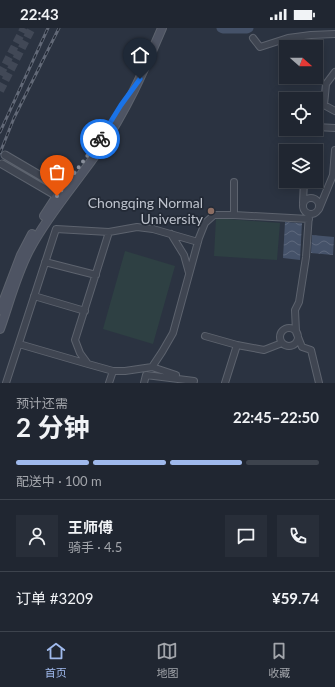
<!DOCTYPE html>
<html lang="zh">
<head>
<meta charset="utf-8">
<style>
	body { margin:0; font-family:Lato,"Noto Sans SC",sans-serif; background:#282e39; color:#f1f3f6; height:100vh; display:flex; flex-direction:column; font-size:15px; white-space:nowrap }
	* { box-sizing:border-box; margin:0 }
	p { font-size:13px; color:#a2a5ab }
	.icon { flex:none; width:22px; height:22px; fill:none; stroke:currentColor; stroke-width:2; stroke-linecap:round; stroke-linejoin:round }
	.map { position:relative; height:355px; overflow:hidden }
	.side { display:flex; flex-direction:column; background:#202631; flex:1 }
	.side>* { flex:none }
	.needle { width:26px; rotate:111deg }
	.fabs { position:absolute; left:279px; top:12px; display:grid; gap:8px }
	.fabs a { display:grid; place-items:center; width:44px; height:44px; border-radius:0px; background:#202631; box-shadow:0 2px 10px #0003,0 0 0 1px #3d434d; font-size:20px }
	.pin { position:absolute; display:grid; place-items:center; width:34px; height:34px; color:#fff; margin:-41px -17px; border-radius:50% 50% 50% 0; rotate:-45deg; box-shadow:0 0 4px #0007 }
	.pin .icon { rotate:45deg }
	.courier { position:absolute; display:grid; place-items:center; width:40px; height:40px; margin:-20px; border:3px solid #1a73e8; border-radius:50%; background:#fff; color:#222; box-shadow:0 1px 5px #0007 }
	.head em { font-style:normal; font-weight:700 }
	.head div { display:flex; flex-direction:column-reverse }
	.head { display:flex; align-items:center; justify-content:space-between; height:68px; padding:0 16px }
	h1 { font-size:26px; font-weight:700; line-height:30px }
	.bar { display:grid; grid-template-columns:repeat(4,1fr); gap:6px 4px; align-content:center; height:48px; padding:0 16px }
	.bar i { height:5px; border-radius:3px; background:#3d434d }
	.bar .selected { background:#9fb9ec }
	.bar p { grid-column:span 4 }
	.line { display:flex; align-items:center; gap:10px; padding:0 16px; border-top:1px solid #3d434d }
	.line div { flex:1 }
	.round { display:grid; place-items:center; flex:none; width:42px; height:42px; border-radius:0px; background:#282e39 }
	.status { display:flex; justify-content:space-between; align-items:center; height:28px; padding:0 20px; background:#202631; direction:ltr }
	.status svg { height:11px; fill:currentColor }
	.tab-bar { display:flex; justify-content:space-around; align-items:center; height:56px; border-top:1px solid #3d434d; background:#202631; font-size:11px; color:#a2a5ab }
	.tab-bar a { display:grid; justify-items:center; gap:2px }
	.tab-bar .selected { color:#9fb9ec }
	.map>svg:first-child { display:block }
</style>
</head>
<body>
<div class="status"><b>22:43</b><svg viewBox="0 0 49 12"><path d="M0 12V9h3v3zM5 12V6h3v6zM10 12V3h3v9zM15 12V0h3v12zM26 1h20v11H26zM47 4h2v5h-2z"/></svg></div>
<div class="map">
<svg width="335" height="355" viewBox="0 0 335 355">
	<defs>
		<pattern id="water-waves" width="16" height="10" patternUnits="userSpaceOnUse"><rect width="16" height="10" fill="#455269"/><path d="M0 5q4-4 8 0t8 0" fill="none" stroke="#5e697d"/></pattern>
	</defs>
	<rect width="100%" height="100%" fill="#2b3341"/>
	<path fill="#2e4043" d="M216,190L280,195L277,232L214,228Z
		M125,223L175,238L153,316L103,301Z"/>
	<path fill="url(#water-waves)" d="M285,194L302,195L300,232L283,230Z
		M312,207L334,209L333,227L311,225Z"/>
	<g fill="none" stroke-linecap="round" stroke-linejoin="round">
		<path stroke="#455269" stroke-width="9" d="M221,0L223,1H247L249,0"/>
		<path stroke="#414856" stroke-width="8" stroke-dasharray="8 4" stroke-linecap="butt" d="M0,47L24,0
			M0,63L32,0"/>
		<defs>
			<path id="minor" d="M253,10L260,19L288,10L311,7L335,6
				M335,44L326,56L324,77L335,83
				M316,99L335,100
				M234,154V187
				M303 178a8 8 0 1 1 16 0a8 8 0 1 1-16 0Z
				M303,175L304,153
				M319,181L333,147L335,122
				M309,186L306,229L299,274L295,282L296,304L302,319L311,322L319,355
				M171,206L184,227L189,245
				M45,234L96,247
				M34,268L85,283
				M280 309a9 9 0 1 1 18 0a9 9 0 1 1-18 0Z
				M205,308L237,317L264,322L282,315
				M19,316L88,336
				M152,339L176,347
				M113,343L88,336L80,325L75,312L109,204L137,199L153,201L198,214
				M6,355L56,201L109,204
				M109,355L113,343H125L152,339L162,324L173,305L199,210L205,195L214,187H234L309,191
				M144,355L146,347L194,353
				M225,355L237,317"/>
			<path id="tertiary" d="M5,127L63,161
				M2,136L57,168"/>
			<path id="secondary" d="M44,188L57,168L73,147
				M0,282L21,227L32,206
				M0,301C10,273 17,244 31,219C50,184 77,154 99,122C126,84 144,42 162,0"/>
		</defs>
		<use href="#minor" stroke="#5d636e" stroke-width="8"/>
		<use href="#tertiary" stroke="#5d636e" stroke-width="9"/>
		<use href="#secondary" stroke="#5d636e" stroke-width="10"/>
		<use href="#minor" stroke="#3f4551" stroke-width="6"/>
		<use href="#tertiary" stroke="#3f4551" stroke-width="7"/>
		<use href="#secondary" stroke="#4e5463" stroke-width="8"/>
		<defs>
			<path id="rail" d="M0,104L48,0
				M0,125L14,90L59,0"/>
		</defs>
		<use href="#rail" stroke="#626977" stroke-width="3"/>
		<use href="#rail" stroke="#232a36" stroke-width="1.5" stroke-dasharray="4.5" stroke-linecap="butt"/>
	</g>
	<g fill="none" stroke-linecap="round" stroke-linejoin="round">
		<path stroke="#898f9b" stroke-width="4" stroke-dasharray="0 7.2" d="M57,168L100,111"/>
		<path stroke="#1a73e8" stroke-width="5" d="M100,111L121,77L140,51"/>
	</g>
	<circle fill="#8d6e63" stroke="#232a36" stroke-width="1.5" cx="211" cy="183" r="4"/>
	<g text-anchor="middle" stroke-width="3.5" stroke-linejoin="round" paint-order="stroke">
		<g font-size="14" fill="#bcc1cb" stroke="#232a36" text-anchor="end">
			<text x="203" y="180">Chongqing Normal<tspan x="203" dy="16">University</tspan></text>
		</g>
	</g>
</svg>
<div class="fabs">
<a><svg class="needle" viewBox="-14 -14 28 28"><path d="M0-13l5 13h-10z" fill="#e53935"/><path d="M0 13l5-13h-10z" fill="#a2a5ab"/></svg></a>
<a><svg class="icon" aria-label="locate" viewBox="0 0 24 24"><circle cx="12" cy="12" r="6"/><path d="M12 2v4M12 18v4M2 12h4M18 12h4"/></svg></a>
<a><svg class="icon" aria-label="layers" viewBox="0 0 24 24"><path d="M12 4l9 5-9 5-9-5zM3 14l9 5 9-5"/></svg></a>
</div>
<div class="pin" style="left:57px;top:168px;background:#ea580c"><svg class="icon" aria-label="bag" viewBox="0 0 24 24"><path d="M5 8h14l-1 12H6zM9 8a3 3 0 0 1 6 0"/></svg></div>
<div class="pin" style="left:140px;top:51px;background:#1f2937"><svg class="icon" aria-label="home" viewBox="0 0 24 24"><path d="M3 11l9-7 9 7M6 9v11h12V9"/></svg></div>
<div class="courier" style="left:100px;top:111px"><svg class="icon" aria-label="bike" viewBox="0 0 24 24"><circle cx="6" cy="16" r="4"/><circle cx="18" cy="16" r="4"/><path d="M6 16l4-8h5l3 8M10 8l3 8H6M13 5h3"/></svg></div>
</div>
<section class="side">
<div class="head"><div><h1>2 分钟</h1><p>预计还需</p></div><em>22:45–22:50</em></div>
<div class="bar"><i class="selected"></i><i class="selected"></i><i class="selected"></i><i></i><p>配送中 · 100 m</p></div>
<div class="line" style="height:72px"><a class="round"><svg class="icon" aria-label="person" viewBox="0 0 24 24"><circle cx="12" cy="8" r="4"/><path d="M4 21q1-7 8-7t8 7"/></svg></a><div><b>王师傅</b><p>骑手 · 4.5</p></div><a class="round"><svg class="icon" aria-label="chat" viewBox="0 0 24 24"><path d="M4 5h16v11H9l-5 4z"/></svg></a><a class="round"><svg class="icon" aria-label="phone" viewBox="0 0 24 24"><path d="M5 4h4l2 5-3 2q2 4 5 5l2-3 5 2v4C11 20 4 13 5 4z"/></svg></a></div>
<div class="line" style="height:52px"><div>订单 #3209</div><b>¥59.74</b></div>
</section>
<nav class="tab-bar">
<a class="selected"><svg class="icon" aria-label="home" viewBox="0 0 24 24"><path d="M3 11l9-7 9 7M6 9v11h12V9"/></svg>首页</a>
<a><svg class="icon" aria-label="map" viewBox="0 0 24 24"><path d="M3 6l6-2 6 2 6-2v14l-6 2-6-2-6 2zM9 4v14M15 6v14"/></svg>地图</a>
<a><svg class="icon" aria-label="saved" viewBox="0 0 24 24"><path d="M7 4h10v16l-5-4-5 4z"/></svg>收藏</a>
</nav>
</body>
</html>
